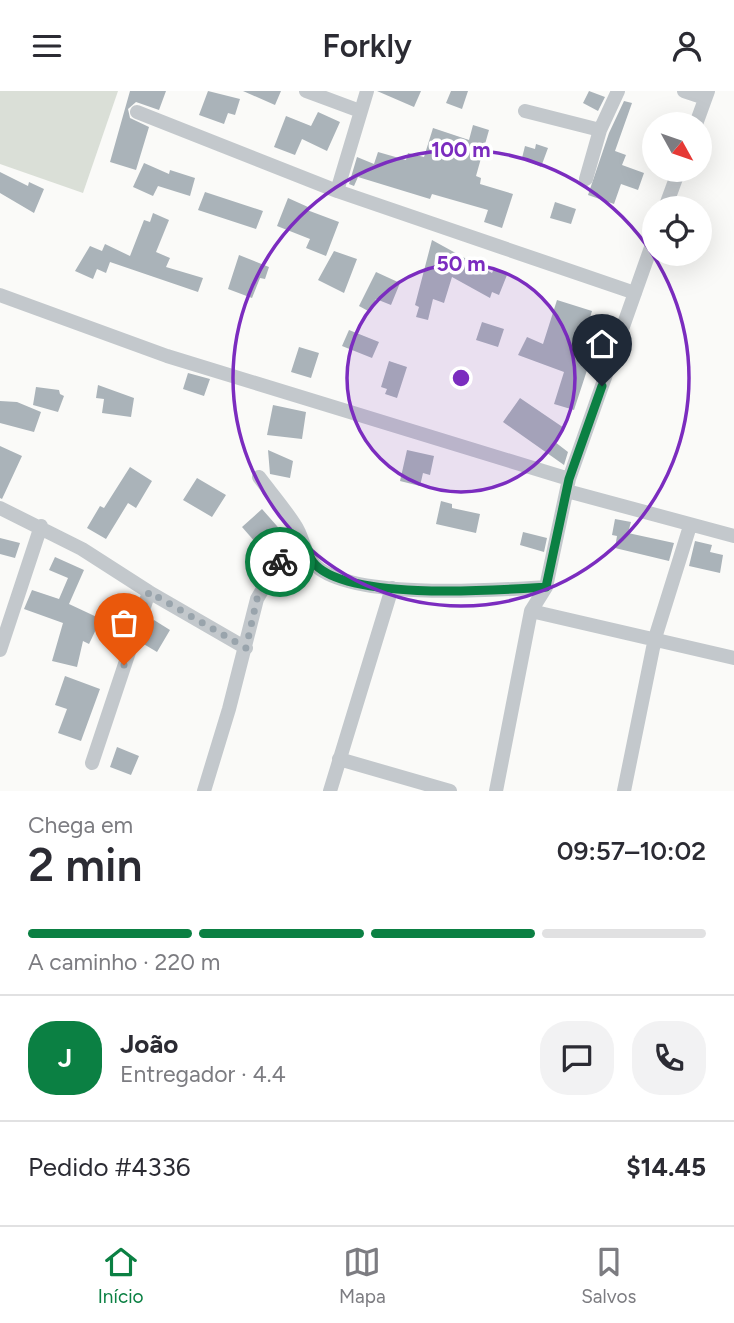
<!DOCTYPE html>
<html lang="pt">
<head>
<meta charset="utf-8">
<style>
	body { margin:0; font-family:Figtree,sans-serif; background:#f2f2f3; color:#2b2b33; height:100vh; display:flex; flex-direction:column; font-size:26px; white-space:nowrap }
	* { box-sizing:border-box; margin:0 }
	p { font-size:23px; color:#7c7c81 }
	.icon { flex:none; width:38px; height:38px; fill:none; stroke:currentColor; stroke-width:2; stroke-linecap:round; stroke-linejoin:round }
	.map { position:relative; height:700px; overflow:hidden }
	.drawer { display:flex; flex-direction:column; background:#fff; flex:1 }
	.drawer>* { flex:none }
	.needle { width:46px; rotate:130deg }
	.buttons { position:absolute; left:642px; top:21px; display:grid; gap:14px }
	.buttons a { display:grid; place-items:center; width:70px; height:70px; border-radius:50%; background:#fff; box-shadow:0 7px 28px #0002; font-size:35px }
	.pin { position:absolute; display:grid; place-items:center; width:60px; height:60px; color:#fff; margin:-72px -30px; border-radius:50% 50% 50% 0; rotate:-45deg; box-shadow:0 0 7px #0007 }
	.pin .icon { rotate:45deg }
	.courier { position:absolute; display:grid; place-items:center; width:70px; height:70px; margin:-35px; border:5px solid #0b8043; border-radius:50%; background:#fff; color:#222; box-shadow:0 2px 9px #0007 }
	.summary em { font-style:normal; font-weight:600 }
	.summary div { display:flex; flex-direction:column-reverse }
	.summary { display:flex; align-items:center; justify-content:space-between; height:119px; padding:0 28px }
	h1 { font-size:46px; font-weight:600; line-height:52px }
	.bar { display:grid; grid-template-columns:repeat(4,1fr); gap:10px 7px; align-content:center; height:84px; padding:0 28px }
	.bar i { height:9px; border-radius:5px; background:#e1e1e2 }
	.bar .on { background:#0b8043 }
	.bar p { grid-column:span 4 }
	.line { display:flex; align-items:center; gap:18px; padding:0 28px; border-top:2px solid #e1e1e2 }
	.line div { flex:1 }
	.round { display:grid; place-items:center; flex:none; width:74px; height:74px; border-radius:28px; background:#f2f2f3 }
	header { display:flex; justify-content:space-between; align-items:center; height:91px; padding:0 28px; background:#fff; font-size:32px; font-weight:600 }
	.menu { display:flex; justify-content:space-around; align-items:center; height:98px; border-top:2px solid #e1e1e2; background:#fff; font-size:19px; color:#7c7c81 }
	.menu a { display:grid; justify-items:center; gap:4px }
	.menu .on { color:#0b8043 }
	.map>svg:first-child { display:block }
</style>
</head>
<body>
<header><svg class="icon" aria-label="menu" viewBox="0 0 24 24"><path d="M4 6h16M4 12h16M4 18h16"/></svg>Forkly<svg class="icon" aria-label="person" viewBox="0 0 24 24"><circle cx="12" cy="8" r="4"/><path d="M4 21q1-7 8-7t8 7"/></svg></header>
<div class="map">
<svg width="734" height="700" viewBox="0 0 734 700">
	<rect width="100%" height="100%" fill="#fafaf8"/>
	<path fill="#dadfd7" d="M0,0H118L83,102L0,73Z"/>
	<path fill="#aab3b9" d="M130,0H166L159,19L136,11L128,18L130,27L149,36L136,79L110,71Z
		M208,0L240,8L235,24L228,22L224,33L199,24Z
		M243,0H281L275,14Z
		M377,0H421L414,16Z
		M451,0H468L462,18L446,12Z
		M589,0L605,6L598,20L583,12Z
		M624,10L632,12L615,60L626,64L622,74L644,82L638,99L621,93L614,113L588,104L609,42Z
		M318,21L340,31L327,60L302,48L295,64L274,56L286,25L311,35Z
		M473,34L489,39L476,85L481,87L480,93L513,103L502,137L484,131L488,119L432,103L430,108L358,86L354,95L349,93L357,66L374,73L378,61L406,69L408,62L424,66L433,37L469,49Z
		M536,53L548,57L541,76L522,67L525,55L535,58Z
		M144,72L169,83L170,79L195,87L190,105L158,95L153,105L133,96Z
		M0,81L28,95L29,91L44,98L34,122L0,102Z
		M205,101L263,120L256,138L198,119Z
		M288,107L308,116L307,119L339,131L326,165L306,157L310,148L277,135Z
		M555,111L576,118L571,133L550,127Z
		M153,122L169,129L156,161L170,167L166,176L203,187L198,201L110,171L106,182L97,178L93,188L75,180L90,155L102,160L105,153L130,165L144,129L150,131Z
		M432,149L492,182L494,178L507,184L499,204L492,201L490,207L452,186L444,212L433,208L428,229L416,226L419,216L415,214Z
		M334,160L357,168L344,202L318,189Z
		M239,164L269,176L265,188L260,187L252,207L228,198Z
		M376,181L400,192L391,214L376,208L370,221L359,215Z
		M557,209L592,220L577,267L590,270L574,319L554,313L564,281L518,264L527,246L543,253Z
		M482,231L504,238L498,256L476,249Z
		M349,239L379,251L372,267L342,255Z
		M299,256L319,262L311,287L291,281Z
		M389,270L407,276L397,307L385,303L387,298L381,296Z
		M188,282L210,288L204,305L183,298Z
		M98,294L134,307L131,326L102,322L104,308L96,307Z
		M36,296L59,299L60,303L64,305L58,321L33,314Z
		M520,307L564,337L555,351L568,361L564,374L503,331Z
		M0,310L17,311L41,321L34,341L0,332Z
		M273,314L306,321L302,348L267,344Z
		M0,355L22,365L2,408L0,407Z
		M268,359L293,370L290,387L270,383Z
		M407,359L434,365L430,384L423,382L420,395L400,390Z
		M130,376L152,390L136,417L128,412L106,448L87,437L100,415L104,417Z
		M197,387L226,404L212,426L183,409Z
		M441,410L452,413V417L480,423L476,442L436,433Z
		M262,418L284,443L264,461L242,436Z
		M615,428L631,431L628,442L674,452L669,470L615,457L617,445L612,444Z
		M523,441L547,447L544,461L520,454Z
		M0,447L20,452L15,467L0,463Z
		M695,450L712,454L710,461L723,464L720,482L689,475Z
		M55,466L84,479L69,513L101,528L89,553L83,550L77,576L52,570L63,532L24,518L32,499L59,508L68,487L49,479Z
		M154,529L170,539L157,561L142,552Z
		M65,585L100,598L81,650L58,642L67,618L55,614Z
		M117,656L139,665L131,684L110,676Z"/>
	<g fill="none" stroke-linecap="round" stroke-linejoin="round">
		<path stroke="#c3c8cc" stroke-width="14" d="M306,0L360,20
			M684,0L705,7
			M525,20L600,39
			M137,21L337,100L635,202
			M696,33L708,0
			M586,88L600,39L618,0
			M337,100L367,0
			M665,117L679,79
			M0,204L167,265L569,388
			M259,386C271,402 284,417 295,434C303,445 304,463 314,473C349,510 497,499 546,496
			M567,400L734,445
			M0,417L82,458L149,501L246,557
			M531,520L734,567
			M0,559L41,435
			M339,668L450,700
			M92,672L149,501
			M204,700L229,618L257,508L278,472L303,452
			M330,700L392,497
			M496,700L531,520L546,496L569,388L654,148
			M624,700L655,547L690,435"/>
	</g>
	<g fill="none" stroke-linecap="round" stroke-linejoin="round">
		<path stroke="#99a4ac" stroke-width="7" stroke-dasharray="0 12.6" d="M124,574L149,501L246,557L257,508L280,471"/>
		<path stroke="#0b8043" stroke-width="9" d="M280,471L303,452C306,458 309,466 313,471C344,511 499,499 546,496L569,388L602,295"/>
	</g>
	<circle cx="461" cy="287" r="114" fill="#7b2cbf" fill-opacity=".12"/>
	<g fill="none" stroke="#7b2cbf" stroke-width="3.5">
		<circle cx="461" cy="287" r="114"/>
		<circle cx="461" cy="287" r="228"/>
	</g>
	<circle cx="461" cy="287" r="10" fill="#7b2cbf" stroke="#fff" stroke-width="3.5"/>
	<g font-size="21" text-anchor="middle" font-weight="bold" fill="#7b2cbf" stroke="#fff" stroke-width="7" stroke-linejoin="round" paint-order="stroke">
		<text x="461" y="66">100 m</text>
		<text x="461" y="180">50 m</text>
	</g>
</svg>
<div class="buttons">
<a><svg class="needle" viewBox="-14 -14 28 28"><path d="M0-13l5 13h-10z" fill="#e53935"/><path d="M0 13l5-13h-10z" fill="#7c7c81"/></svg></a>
<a><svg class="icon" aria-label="locate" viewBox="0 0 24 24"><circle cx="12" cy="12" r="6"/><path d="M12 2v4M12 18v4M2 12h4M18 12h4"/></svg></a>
</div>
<div class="pin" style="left:124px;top:574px;background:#ea580c"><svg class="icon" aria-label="bag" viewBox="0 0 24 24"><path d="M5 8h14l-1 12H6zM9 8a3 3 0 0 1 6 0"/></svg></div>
<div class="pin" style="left:602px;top:295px;background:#1f2937"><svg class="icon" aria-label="home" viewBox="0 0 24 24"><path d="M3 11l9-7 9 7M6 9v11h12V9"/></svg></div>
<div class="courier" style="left:280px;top:471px"><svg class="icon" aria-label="bike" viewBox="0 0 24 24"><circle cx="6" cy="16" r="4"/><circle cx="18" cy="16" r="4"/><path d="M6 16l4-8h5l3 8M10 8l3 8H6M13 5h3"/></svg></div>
</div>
<section class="drawer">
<div class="summary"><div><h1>2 min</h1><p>Chega em</p></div><em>09:57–10:02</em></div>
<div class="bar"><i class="on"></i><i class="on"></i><i class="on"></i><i></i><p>A caminho · 220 m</p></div>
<div class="line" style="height:126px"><b class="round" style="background:#0b8043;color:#fff">J</b><div><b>João</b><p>Entregador · 4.4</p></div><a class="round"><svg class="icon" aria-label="chat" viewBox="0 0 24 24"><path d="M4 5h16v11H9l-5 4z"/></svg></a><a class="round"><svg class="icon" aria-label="phone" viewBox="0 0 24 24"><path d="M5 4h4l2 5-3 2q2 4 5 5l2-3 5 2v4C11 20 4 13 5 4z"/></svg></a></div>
<div class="line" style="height:91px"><div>Pedido #4336</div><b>$14.45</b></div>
</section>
<nav class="menu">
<a class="on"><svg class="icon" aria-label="home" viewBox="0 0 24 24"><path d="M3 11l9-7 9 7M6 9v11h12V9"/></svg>Início</a>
<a><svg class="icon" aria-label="map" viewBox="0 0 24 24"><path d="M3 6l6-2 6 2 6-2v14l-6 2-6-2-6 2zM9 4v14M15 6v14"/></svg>Mapa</a>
<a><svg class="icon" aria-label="saved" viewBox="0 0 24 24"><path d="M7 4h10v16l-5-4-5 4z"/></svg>Salvos</a>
</nav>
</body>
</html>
